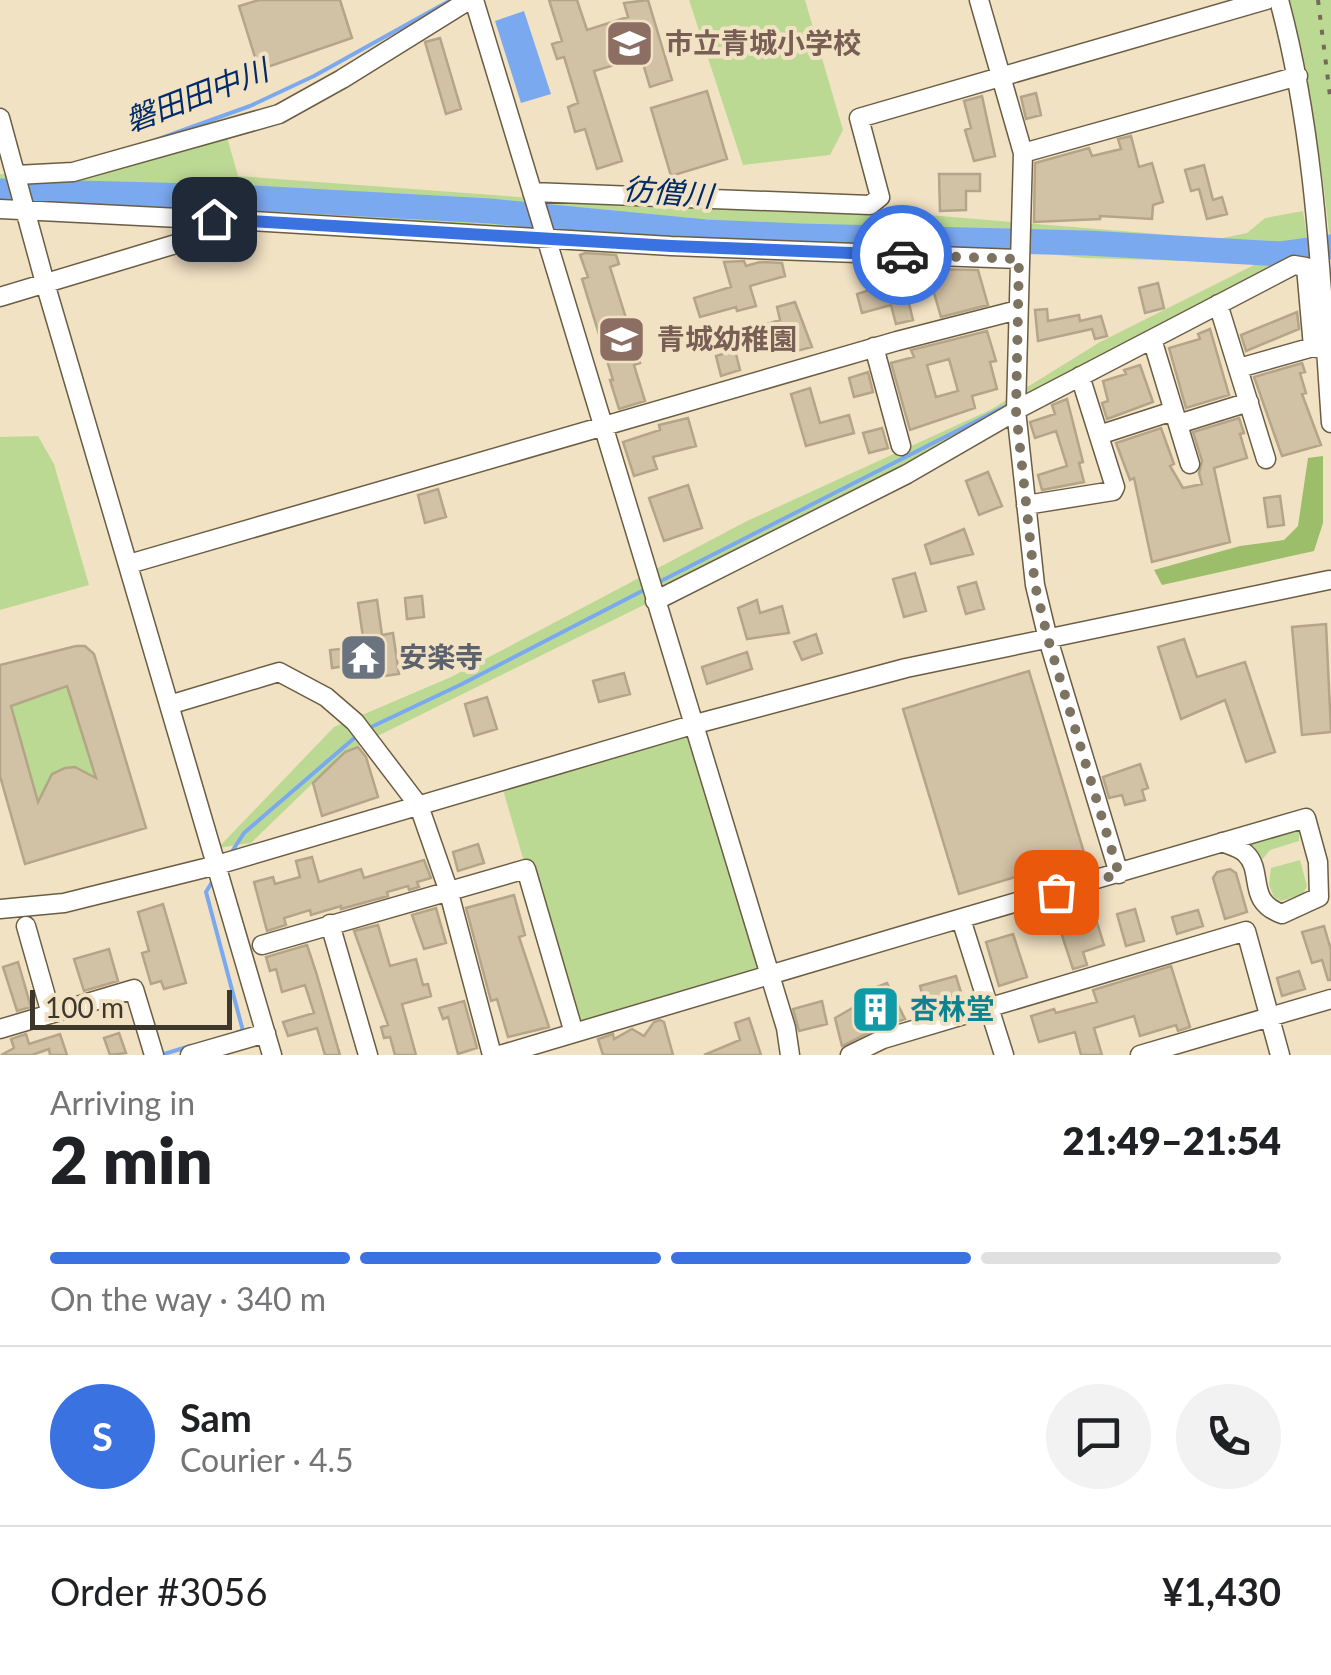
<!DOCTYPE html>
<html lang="en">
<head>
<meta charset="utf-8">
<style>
	body { margin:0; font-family:Lato,"Noto Sans JP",sans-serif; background:#f2f2f2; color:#202124; height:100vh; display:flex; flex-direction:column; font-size:38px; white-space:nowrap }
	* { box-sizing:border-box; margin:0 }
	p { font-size:32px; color:#757577 }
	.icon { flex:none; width:55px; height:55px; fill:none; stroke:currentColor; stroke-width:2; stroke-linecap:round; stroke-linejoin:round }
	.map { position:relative; height:1055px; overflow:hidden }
	.drawer { display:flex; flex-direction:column; background:#fff; flex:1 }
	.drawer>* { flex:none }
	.scale { position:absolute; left:30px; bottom:25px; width:202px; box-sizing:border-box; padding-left:10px; border:5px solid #3d372c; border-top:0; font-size:28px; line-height:35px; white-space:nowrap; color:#3d372c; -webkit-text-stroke:8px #f2e2c4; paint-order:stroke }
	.pin { position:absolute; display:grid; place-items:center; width:85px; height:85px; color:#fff; margin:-42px; border-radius:20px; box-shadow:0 5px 15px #0006 }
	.courier { position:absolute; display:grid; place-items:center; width:100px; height:100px; margin:-50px; border:8px solid #3b72e2; border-radius:50%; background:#fff; color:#222; box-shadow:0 2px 12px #0007 }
	.headline em { font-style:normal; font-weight:800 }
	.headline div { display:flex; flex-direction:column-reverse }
	.headline { display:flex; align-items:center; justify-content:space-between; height:170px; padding:0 50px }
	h1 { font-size:65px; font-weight:800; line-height:75px }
	.bar { display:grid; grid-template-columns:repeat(4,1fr); gap:15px 10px; align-content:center; height:120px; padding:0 50px }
	.bar i { height:12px; border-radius:8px; background:#e0e0e0 }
	.bar .current { background:#3b72e2 }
	.bar p { grid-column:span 4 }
	.line { display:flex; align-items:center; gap:25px; padding:0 50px; border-top:2px solid #e0e0e0 }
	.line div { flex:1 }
	.round { display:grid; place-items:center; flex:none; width:105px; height:105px; border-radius:52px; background:#f2f2f2 }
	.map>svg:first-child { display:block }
</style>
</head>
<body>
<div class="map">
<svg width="1331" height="1055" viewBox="0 0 1331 1055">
	<rect width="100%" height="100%" fill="#f2e2c4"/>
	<path fill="#bcd994" d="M689,0H805L843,130L830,155L743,165Z
		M1286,0H1331V256C1324,167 1309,86 1286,0Z
		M227,137L238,176L572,201L772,202L1218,239L1247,233L1265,218L1303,211L1310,258L1189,327L772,542L345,752L251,843L218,848L334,727L451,677L747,521L990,410L1100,342L1258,263L1085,258L1013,250L961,257L298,213L0,201V174L16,175Z
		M38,436L54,464L89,585L0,610V437Z
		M67,686L98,786L75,767C52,769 49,778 50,799L38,802L11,706Z
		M692,725L768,975L574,1033L501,783Z
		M1287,831H1299V841L1270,850L1261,861L1254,846L1242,843Z
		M1300,860L1307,886L1303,894L1281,901L1274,897L1269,885L1271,868Z"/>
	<path fill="#9cbd6a" d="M1323,456V523L1314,551L1162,585L1154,570L1240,546L1284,540L1298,526L1308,458Z"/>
	<path fill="#7ba9f0" d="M524,11L551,94L521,103L495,21Z"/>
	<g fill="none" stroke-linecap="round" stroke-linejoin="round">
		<path stroke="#7ba9f0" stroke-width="4" d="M156,140L250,106L314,76L451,0
			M657,583L1010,404
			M367,729L462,684L644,590
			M231,853L244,833L359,734
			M212,882L206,892L243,1031L238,1032
			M161,1055L190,1046"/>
		<path stroke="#7ba9f0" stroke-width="25" d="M0,191L235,197L490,211L706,232L800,236L1087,243L1281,254L1331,247"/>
	</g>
	<path fill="#d1c1a5" stroke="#b4a488" stroke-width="2.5" fill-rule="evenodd" d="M259,0H340L352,38L259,70L239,6Z
		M549,0H577L587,30L628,17L624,3L648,0L672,80L650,87L641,57L594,71L622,161L597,169L585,129L575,132L568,107L578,103L564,57L557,59L552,44L562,41Z
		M440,38L461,109L446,114L425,42Z
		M707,91L727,159L671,176L651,108Z
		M1036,93L1041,115L1026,119L1021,97Z
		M982,96L995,156L974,161L965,130L971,128L964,101Z
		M1131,136L1139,167L1152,163L1163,202L1153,205L1152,219L1100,216V219L1034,222L1035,163L1089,148L1092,156L1121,149L1118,139Z
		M1204,165L1213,200L1222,197L1227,214L1207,219L1199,189L1191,191L1185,170Z
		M939,174H980V191H966V210L940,211Z
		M585,253L616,255L619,264L610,267L640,363L634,365L645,401L619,409L610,380H613L582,279L588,277L580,255Z
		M744,261L746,266L760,262L782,263L785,276L750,286L756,306L737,311L736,307L700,317L694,298L731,287L724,262Z
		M879,266L900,267L913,320L896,324L891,305L862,313L857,294L885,285Z
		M927,269L978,270L988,305L941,317Z
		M1158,283L1164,308L1145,313L1139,288Z
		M795,302L812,347L793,352L790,339L760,347L754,328L780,320L777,307Z
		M1047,309L1048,321L1079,315L1080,321L1101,316L1107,336L1095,339L1092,329L1038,341L1035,310Z
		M1297,312L1299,329L1246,351L1241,335Z
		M1210,329L1229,395L1186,408L1169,348L1200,339L1198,334Z
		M987,331L996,361L990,362L997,389L972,396L975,408L910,430L891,363L914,357L911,350ZM949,359L958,391L936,397L927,365Z
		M735,350L740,370L721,376L716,356Z
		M1302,363L1305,372L1300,373L1306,393L1302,394L1321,445L1282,456L1254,377Z
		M1140,365L1153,402L1107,419L1102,403L1108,401L1103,381L1126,374L1124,370Z
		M868,372L873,392L854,397L849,378Z
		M810,388L820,423L849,415L854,433L806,446L791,394Z
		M1067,399L1083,462L1079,463L1084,482L1042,490L1038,475L1067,466L1056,431L1035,438L1030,422L1055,414L1052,405Z
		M688,418L696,446L653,457L657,469L634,476L623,442L660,430L659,425Z
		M1239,418L1244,433L1240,434L1247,458L1214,468L1230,542L1152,562L1134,478L1130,480L1116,443L1161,428L1174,464L1170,466L1183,488L1202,484L1199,473L1202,461L1193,432Z
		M882,428L888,448L869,453L863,433Z
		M988,472L1002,506L979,515L966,481Z
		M688,485L702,528L664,541L649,498Z
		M438,489L446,517L425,523L418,495Z
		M1280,496L1284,525L1268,527L1264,498Z
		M964,529L973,554L931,564L925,545Z
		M915,573L926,611L904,617L893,579Z
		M976,582L984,609L966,614L958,587Z
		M422,596L424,617L407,619L405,598Z
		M377,600L382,635L393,633L399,674L362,679L360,664L332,668L330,650L360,647L359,638L363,637L358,603Z
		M757,600L760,613L782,606L789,633L747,639L738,608Z
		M1326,624L1331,732L1302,735L1292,627Z
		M816,634L822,653L802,660L794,642Z
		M1184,639L1197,677L1245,662L1275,752L1246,762L1225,700L1181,719L1158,647Z
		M76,646H85L94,654L146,828L25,864L0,776V665ZM67,686L96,778L75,767L65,768L52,774L38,802L11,706Z
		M747,652L752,669L707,684L702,667Z
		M1029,671L1085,856L959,894L903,709Z
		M624,673L630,694L599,702L593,681Z
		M487,697L497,729L474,736L465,704Z
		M358,747L366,757L378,797L322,816L313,783L345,752Z
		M1140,764L1148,788L1142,790L1145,800L1125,805L1122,795L1109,798L1103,777Z
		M478,844L484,863L458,871L453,852Z
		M312,857L319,882L361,869L364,878L424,860L431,878L417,882L419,887L409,890L408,886L387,892L388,896L341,909V906L311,915L310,910L284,918L286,925L267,931L254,882L273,877L275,884L300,877L296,861Z
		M1230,869L1236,873L1247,912L1225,919L1213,878L1217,872Z
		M514,895L525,935L519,937L549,1027L508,1037L497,999L491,1001L466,908Z
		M1091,903L1104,945L1083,952L1087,965L1073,969L1057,920L1077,913L1075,907Z
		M163,904L186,983L164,989L161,981L151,984L142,953L149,951L138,912Z
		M436,908L446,943L424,949L412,915Z
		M1135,909L1144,941L1126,946L1117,914Z
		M1198,910L1203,926L1177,934L1172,917Z
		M378,925L390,966L416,959L423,985L428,984L431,996L402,1004L416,1055H395L390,1037L384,1038L381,1027L388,1025L354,931Z
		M1324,926L1331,950V980H1328L1322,960L1312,963L1302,932Z
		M1013,934L1027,977L999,986L986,942Z
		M307,945L316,972L340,1055H325L317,1028L288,1036L283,1022L314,1013L305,985L282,992L276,969L270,971L266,957Z
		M109,949L118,981L84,991L74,959Z
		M18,962L31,1007L17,1011L3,967Z
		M1171,966L1190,1027L1178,1031L1176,1025L1140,1036L1134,1016L1094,1028L1102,1055H1081L1075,1032L1039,1042L1031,1016L1054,1009L1056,1013L1097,1002L1093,990Z
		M1299,971L1305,989L1282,996L1277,978Z
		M956,976L964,1002L927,1013L920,986Z
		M887,983L905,1019L878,1028L842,1046L835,1018L868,999L864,992Z
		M464,1001L477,1048L458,1054L448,1017L443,1019L439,1008Z
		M822,1001L827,1024L799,1031L793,1009Z
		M749,1018L761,1055H704L740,1040L735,1023Z
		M660,1020L664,1022L673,1055H603L598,1039L613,1034L614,1039L632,1029L644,1036L654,1022Z
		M119,1033L126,1053L110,1055L104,1038Z
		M26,1034L29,1044L60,1034L67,1055H50L49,1049L32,1055H1L14,1048L11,1039Z"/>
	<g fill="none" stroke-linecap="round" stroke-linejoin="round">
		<defs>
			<path id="minor" d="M474,0L786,1028L790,1055
				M979,0L1023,153L1016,410L1035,585L1048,639L1119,874
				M1279,0C1316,137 1321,282 1331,423
				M0,118L45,283L272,1055
				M1023,153L1298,76
				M16,175L73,172L279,114L342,79L469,0
				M532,192L870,205L880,197L859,118L1266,0
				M0,209L239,221
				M0,297L252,221L671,246L1019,259
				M1218,304L1266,459
				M1152,339L1190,464
				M874,347L901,446
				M1239,368L1313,347
				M1016,410L1294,265L1306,267L1313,347L1326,350
				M1178,424L1249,402
				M1099,435L1173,411
				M1026,505L1113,491L1115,487L1080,376
				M129,564L897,341L1018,310
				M655,601L907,474L1016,411
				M169,705L279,672L326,697L355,722L419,806L448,889L492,1055
				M0,909L64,903L217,865L692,725L906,668L1329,580
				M961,919L1004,1055
				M330,924L368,1055
				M26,926L51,1014
				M262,945L526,869L574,1033
				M0,1029L134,989L154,1055
				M190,1055L266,1033
				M500,1055C768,975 1037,895 1306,818L1318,862L1319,897L1282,914C1245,901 1265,871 1245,853C1240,848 1229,845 1222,842
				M850,1055L883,1039L1246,931L1280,1055
				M1140,1055L1331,999"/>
		</defs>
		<use href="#minor" stroke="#6b5d43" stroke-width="21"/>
		<use href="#minor" stroke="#fff" stroke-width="18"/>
		<path stroke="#736a5a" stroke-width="4" stroke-dasharray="5 10" stroke-linecap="butt" d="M1318,0L1331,104"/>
	</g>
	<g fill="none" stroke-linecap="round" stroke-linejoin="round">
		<path stroke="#7c7361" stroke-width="10" stroke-dasharray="0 18" d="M902,255L1019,259L1016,411L1035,585L1048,639L1119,874L1056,892"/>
		<path stroke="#3b72e2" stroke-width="12" d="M214,219L671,246L902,255"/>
	</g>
	<defs>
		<symbol id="school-square" viewBox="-11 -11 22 22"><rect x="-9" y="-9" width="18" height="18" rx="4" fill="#8d6e63" stroke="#f2e2c4"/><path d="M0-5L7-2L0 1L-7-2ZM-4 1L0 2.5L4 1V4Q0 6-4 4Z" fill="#fff"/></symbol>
		<symbol id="temple-square" viewBox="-11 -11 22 22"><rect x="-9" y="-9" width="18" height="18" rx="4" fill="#6b7280" stroke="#f2e2c4"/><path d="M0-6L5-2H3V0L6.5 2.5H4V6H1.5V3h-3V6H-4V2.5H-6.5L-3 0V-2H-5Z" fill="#fff"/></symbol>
		<symbol id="building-square" viewBox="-11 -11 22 22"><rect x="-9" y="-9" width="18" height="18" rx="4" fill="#0f9aa8" stroke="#f2e2c4"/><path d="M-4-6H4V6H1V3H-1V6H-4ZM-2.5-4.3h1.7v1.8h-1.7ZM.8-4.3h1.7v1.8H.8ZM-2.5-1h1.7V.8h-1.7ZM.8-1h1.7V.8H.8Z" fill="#fff"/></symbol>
	</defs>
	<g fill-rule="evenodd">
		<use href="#school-square" x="602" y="16" width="55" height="55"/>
		<use href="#school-square" x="594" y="312" width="55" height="55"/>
		<use href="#temple-square" x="336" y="630" width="55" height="55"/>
		<use href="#building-square" x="848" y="982" width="55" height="55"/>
	</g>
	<g text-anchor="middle" stroke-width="8" stroke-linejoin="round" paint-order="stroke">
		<g font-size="28" font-weight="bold" fill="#785e54" stroke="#f2e2c4" text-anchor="start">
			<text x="665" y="53">市立青城小学校</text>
			<text x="657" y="349">青城幼稚園</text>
		</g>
		<g font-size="28" font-weight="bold" fill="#5b616d" stroke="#f2e2c4" text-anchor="start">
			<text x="399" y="667">安楽寺</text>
		</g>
		<g font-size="28" font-weight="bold" fill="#0d838f" stroke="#f2e2c4" text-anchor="start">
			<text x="910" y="1019">杏林堂</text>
		</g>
		<g font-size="30" font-style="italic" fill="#002b68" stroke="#f2e2c4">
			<text transform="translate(197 96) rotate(-21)" y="10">磐田田中川</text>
			<text transform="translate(668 193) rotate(5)" y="10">彷僧川</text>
		</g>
	</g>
</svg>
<div class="scale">100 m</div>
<div class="pin" style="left:1056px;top:892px;background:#ea580c"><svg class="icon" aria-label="bag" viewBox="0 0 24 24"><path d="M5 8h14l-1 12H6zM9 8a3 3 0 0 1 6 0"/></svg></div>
<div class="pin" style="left:214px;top:219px;background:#1f2937"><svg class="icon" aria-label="home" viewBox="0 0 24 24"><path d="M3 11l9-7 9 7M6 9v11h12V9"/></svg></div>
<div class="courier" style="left:902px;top:255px"><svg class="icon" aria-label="car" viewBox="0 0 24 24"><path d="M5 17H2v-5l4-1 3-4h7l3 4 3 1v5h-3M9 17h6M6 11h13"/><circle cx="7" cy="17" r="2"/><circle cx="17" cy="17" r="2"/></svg></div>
</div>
<section class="drawer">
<div class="headline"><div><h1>2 min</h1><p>Arriving in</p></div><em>21:49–21:54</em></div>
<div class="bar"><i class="current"></i><i class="current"></i><i class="current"></i><i></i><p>On the way · 340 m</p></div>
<div class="line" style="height:180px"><b class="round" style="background:#3b72e2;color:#fff">S</b><div><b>Sam</b><p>Courier · 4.5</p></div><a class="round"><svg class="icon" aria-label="chat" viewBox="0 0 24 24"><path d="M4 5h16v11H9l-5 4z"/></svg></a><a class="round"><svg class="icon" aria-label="phone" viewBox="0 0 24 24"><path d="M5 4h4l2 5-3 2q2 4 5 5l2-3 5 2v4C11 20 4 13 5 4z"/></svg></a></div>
<div class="line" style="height:130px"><div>Order #3056</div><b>¥1,430</b></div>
</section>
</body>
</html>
